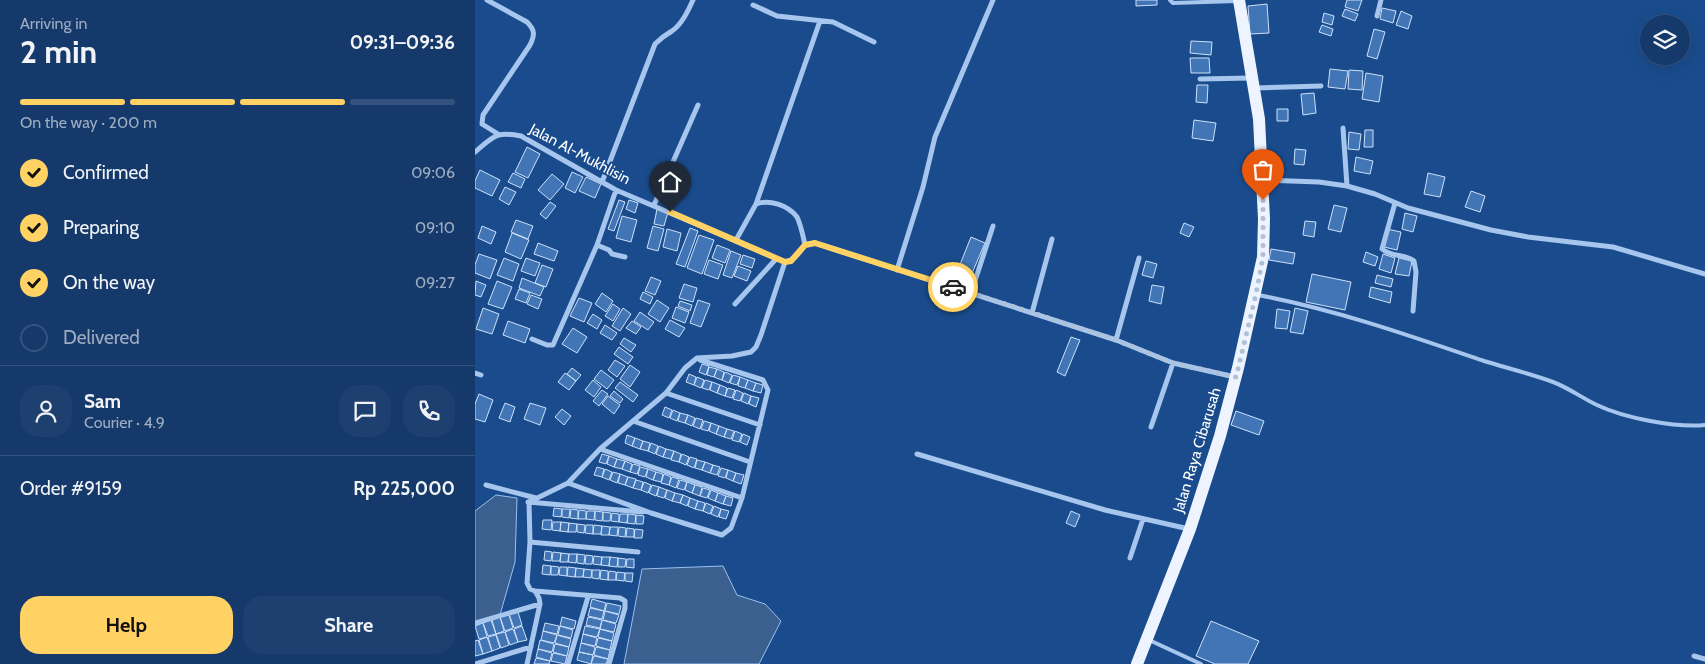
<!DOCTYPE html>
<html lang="en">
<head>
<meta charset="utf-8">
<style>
	body { margin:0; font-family:Cabin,sans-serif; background:#1d4070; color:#f1f3f6; height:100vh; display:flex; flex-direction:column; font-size:19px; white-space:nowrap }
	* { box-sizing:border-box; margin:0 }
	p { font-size:16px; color:#9dacc1 }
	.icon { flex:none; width:28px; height:28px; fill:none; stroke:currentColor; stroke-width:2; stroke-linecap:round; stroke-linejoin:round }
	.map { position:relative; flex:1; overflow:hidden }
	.sheet { display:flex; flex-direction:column; background:#14396a; width:475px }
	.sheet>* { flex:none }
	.buttons { position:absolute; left:1165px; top:15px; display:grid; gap:10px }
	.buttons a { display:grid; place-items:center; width:50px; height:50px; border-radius:50%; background:#14396a; box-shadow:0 5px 20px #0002,0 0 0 1px #33537e; font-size:25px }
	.pin { position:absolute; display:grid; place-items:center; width:42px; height:42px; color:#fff; margin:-51px -21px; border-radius:50% 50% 50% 0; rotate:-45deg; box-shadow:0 0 5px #0007 }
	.pin .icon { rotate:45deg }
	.courier { position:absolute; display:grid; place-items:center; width:50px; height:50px; margin:-25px; border:4px solid #ffd263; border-radius:50%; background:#fff; color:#222; box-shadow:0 1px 6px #0007 }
	.overview em { font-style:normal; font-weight:700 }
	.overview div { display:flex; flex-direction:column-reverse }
	.overview { display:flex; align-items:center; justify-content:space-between; height:85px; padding:0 20px }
	h1 { font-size:32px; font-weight:700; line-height:38px }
	.bar { display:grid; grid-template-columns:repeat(4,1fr); gap:8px 5px; align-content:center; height:60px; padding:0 20px }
	.bar i { height:6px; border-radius:4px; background:#33537e }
	.bar .on { background:#ffd263 }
	.bar p { grid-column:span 4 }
	.line { display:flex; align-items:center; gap:12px; padding:0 20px; border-top:1px solid #33537e }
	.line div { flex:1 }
	.round { display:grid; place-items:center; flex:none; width:52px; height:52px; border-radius:20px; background:#1d4070 }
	ol { padding:0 20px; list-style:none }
	li { display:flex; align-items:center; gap:15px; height:55px }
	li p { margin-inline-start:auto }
	li .icon { padding:5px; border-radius:50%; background:#ffd263; color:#111; stroke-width:4 }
	li:last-child { color:#9dacc1 }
	li i { width:28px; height:28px; border:2px solid #33537e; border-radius:50% }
	.cta { display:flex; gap:10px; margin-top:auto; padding:10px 20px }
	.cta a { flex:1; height:58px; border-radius:20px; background:#ffd263; color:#111; font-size:20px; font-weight:700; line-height:58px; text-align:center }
	.cta a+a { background:#1d4070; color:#f1f3f6 }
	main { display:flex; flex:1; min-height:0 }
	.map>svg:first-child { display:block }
</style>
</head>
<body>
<main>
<section class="sheet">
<div class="overview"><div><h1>2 min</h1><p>Arriving in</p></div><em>09:31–09:36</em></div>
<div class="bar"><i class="on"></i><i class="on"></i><i class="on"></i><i></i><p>On the way · 200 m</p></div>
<ol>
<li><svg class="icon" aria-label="check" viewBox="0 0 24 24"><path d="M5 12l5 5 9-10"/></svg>Confirmed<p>09:06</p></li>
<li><svg class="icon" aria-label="check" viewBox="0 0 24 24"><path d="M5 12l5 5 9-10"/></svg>Preparing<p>09:10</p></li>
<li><svg class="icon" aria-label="check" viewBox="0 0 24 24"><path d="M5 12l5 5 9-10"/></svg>On the way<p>09:27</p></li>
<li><i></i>Delivered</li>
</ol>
<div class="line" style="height:90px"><a class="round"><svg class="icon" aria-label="person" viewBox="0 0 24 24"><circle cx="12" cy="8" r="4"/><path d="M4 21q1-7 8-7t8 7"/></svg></a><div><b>Sam</b><p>Courier · 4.9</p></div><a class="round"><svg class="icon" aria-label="chat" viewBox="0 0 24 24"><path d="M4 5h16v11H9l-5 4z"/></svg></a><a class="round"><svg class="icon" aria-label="phone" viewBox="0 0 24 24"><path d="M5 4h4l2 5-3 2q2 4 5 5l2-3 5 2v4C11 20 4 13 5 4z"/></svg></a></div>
<div class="line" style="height:65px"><div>Order #9159</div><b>Rp 225,000</b></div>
<div class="cta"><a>Help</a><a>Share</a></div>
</section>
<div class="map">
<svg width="1230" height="664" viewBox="0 0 1230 664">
	<rect width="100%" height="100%" fill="#1a4c8d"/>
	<path fill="#3b5f8f" stroke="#98c1f0" d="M21,495L42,498L40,562L25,615L0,623V511Z
		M248,566L262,595L290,604L306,621L284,664H149L167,569Z"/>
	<path fill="#4275b5" stroke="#cce1fa" d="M661,0H682V5L661,6Z
		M872,0H887L883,11L870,7Z
		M792,4L794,33L775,34L773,6Z
		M907,8L921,11L918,23L905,19Z
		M870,9L883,14L880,21L867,16Z
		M926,11L937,16L933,29L921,25Z
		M849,13L859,16L857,25L847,22Z
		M847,25L858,29L856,36L844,32Z
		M899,29L910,32L902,59L892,56Z
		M716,41L737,42L736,55L715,53Z
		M715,58H734L735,73H716Z
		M855,69L873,71L870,89L853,87Z
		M874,70L888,71L887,90L873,89Z
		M891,73L908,76L904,102L887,99Z
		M722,85H733L732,103L721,102Z
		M839,93L841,113L828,115L826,94Z
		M802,109H813V121H802Z
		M719,120L741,123L738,141L717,138Z
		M890,130H898V147H889Z
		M874,132L886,134L884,150L873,149Z
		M52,147L65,154L53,178L40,172Z
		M820,149L831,150L829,165L819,164Z
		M881,157L898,161L895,174L879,171Z
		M5,170L25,180L17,196L0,188V181Z
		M97,172L108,177L100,193L90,188Z
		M38,173L50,179L46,188L33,182Z
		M953,173L970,177L965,197L949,194Z
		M77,174L89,184L75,200L63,190Z
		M111,177L126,184L120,198L104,191Z
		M30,187L41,192L34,205L24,199Z
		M996,191L1010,196L1005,212L990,207Z
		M144,200L150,202L139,231L133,229Z
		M154,200L163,203L160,213L151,209Z
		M75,202L81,206L71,219L65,214Z
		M859,205L872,208L866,232L853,229Z
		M182,209L193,212L189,226L179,224Z
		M930,213L942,216L938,232L927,229Z
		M147,216L162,220L156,242L141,238Z
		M41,220L58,226L53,239L36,232Z
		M830,221L841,222L839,237L828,235Z
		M709,223L719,227L714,237L705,233Z
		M7,226L21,232L16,244L3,238Z
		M178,226L189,229L183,251L172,248Z
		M215,228L223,231L210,267L201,264Z
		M192,229L206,233L202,251L188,247Z
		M912,229L926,232L922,250L909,247Z
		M37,233L54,240L46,259L30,252Z
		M224,235L239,240L227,274L212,268Z
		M496,237L510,243L495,278L482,272Z
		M63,243L83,251L79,261L59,254Z
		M242,245L255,250L250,263L237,258Z
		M796,249L820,253L818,264L794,260Z
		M256,251L266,255L257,278L248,275Z
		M891,252L903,257L900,266L888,262Z
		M4,254L22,260L15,279L0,273V265Z
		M908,254L920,258L916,273L904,269Z
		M268,255L280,259L277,268L265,264Z
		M29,258L44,264L38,281L22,275Z
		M51,258L65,263L60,276L46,271Z
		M924,258L937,261L934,276L920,274Z
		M234,260L248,265L243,279L229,274Z
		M671,261L682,264L678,278L667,275Z
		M67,265L78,269L71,287L60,283Z
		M263,266L276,271L272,281L259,276Z
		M837,274L876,282L870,310L831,302Z
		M902,275L918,279L916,287L900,283Z
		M176,277L186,281L180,295L170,291Z
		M47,278L69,287L65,296L44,288Z
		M1,281L11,285L6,297L0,295Z
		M22,281L37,287L28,309L13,304Z
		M209,284L222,288L218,302L204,298Z
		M677,285L689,287L686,304L674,301Z
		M896,287L917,292L915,303L894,297Z
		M44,289L55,293L51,303L40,299Z
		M168,292L178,297L175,304L165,299Z
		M127,293L138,301L131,312L120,304Z
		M56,295L67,299L63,309L52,304Z
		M104,298L117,303L109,322L95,316Z
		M182,300L194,308L185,322L173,314Z
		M223,300L235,304L226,327L215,323Z
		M205,301L217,305L215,311L203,306Z
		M138,304L145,309L138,321L130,316Z
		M201,307L214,312L210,323L197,318Z
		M8,308L24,314L17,334L1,329Z
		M148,308L156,314L145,331L137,326Z
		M820,308L833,311L828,334L815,332Z
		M802,309L815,311L812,329L800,328Z
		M165,312L179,322L173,330L159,321Z
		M118,314L127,320L122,329L112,323Z
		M195,320L210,328L204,337L190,329Z
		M33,321L55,329L50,343L28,335Z
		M157,321L166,327L161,334L151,328Z
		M130,325L142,333L137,340L125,333Z
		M98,328L112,337L102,353L87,344Z
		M596,337L605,340L590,376L582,372Z
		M149,338L161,345L156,352L145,344Z
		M144,347L158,357L153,364L139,354Z
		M140,360L150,366L142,377L133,370Z
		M227,364L234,366L231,375L224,372Z
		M155,365L165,372L155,387L145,379Z
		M234,367L242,369L239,377L232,375Z
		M97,368L106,375L101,381L92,374Z
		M242,369L249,372L247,380L239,377Z
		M126,370L139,380L132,389L119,379Z
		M250,372L257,375L254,383L247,380Z
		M90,373L101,381L94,390L83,382Z
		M214,374L221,377L219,385L211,382Z
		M258,375L265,377L262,385L255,383Z
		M222,377L229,380L226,388L219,385Z
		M265,377L273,380L270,388L263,386Z
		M118,380L126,387L119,397L110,390Z
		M230,380L237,382L234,390L227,388Z
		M273,380L281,383L278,391L270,388Z
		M145,382L163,395L158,402L140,388Z
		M237,382L245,385L242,393L235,390Z
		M281,383L288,385L286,393L278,391Z
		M245,385L252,388L250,396L242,393Z
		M253,388L260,390L257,398L250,396Z
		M127,390L133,394L124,406L118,401Z
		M261,390L268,393L265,401L258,399Z
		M139,391L148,399L145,403L135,396Z
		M269,393L276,396L273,404L266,401Z
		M4,394L18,400L10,422L0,419V404Z
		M133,396L145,405L139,414L127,404Z
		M276,396L284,398L281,407L274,404Z
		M30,403L40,407L35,422L24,418Z
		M55,403L71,408L65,425L49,419Z
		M190,407L197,410L194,418L187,415Z
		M87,409L96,416L89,425L80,417Z
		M198,410L205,413L202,421L195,418Z
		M761,411L789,421L784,435L756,425Z
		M205,413L213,415L210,423L203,421Z
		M213,415L220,418L217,426L210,423Z
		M221,418L228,420L225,429L218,426Z
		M229,421L236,423L233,431L226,429Z
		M236,423L244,426L241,434L234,431Z
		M244,426L252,429L249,437L241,434Z
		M252,429L259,431L256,439L249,437Z
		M260,431L267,434L264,442L257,440Z
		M268,434L275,437L272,445L265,442Z
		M152,435L160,438L157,446L150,443Z
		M160,438L168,441L165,449L157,446Z
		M168,441L175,443L173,451L165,449Z
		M176,443L183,446L180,454L173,451Z
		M184,446L191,449L188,457L181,454Z
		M191,449L199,451L196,459L188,457Z
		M199,451L206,454L204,462L196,460Z
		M127,454L134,456L131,464L124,462Z
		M207,454L214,457L211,465L204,462Z
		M134,456L142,459L139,467L132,464Z
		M215,457L222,459L219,468L212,465Z
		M142,459L150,461L147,469L139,467Z
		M222,460L230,462L227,470L220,468Z
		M150,461L157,464L155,472L147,469Z
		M230,462L238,465L235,473L227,470Z
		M158,464L165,466L162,474L155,472Z
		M238,465L245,467L242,475L235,473Z
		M122,467L129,469L127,477L119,475Z
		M165,467L173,469L170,477L163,475Z
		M246,468L253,470L250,478L243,476Z
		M130,469L137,472L134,480L127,477Z
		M173,469L181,472L178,480L171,477Z
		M253,470L261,473L258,481L251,478Z
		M138,472L145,474L142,483L135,480Z
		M181,472L188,474L186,482L178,480Z
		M261,473L269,475L266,484L258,481Z
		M145,474L153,477L150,485L143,483Z
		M189,474L196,477L194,485L186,483Z
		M153,477L161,479L158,488L150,485Z
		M197,477L204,479L201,488L194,485Z
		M161,480L168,482L166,490L158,488Z
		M205,480L212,482L209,490L202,488Z
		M169,482L176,485L173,493L166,490Z
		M212,482L220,485L217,493L210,490Z
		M177,485L184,487L181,496L174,493Z
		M220,485L227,487L225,496L217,493Z
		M184,487L192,490L189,498L182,496Z
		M228,488L235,490L232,498L225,496Z
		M192,490L200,493L197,501L190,498Z
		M236,490L243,493L240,501L233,498Z
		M200,493L208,495L205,503L197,501Z
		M243,493L251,496L248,504L240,501Z
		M208,495L215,498L212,506L205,503Z
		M251,496L258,498L256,506L248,504Z
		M215,498L223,501L220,509L213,506Z
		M223,501L230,503L228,511L220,509Z
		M231,503L238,506L235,514L228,511Z
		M239,506L246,509L243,517L236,514Z
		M79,508L87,509L86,517L78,516Z
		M87,509H95L94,518L87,517Z
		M96,509L103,510V519L95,518Z
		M246,509L254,511L251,519L244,517Z
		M104,510L111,511V519H103Z
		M112,511H120L119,520L111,519Z
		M120,511L128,512L127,521L120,520Z
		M596,511L605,515L600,527L591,523Z
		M128,512L136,513L135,521H128Z
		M137,513L144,514V522L136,521Z
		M145,514H153L152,523L144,522Z
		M153,514L161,515L160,524L152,523Z
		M161,515L169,516L168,524H161Z
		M68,520H77L76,530L67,529Z
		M78,522H86L85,531L77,530Z
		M86,522L94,523L93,532L85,531Z
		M94,523L102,524L101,532H93Z
		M102,524L110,525L109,533L102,532Z
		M111,525H118V534L110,533Z
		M119,525L127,526L126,534H118Z
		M127,526L135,527L134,535H126Z
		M135,527H143L142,536L134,535Z
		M144,527L151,528L150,537L143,536Z
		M152,528L159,529V537H151Z
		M160,529L168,530L167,538H159Z
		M70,551L77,552L76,561L69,560Z
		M78,552L86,553L85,561H77Z
		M86,553L94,554L93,562H85Z
		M94,554H102L101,563L93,562Z
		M102,554L110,555L109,564L102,563Z
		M111,555L118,556L117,564H110Z
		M119,556L127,557L126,565L118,564Z
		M127,557H135L134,566L126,565Z
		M135,557L143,558L142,567L134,566Z
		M143,558L151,559L150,567H143Z
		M152,559H159V568L151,567Z
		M68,565L76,566L75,575L67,574Z
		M76,566L84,567L83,575H76Z
		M85,567H92V576L84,575Z
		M93,567L101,568L100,577L92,576Z
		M101,568L109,569L108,577H100Z
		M109,569L117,570L116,578L108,577Z
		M117,570H125L124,579L117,578Z
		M126,570L133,571V580L125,579Z
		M134,571L141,572V580H133Z
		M142,572L150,573L149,581L141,580Z
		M150,573H158L157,582L150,581Z
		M117,599L131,603L129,611L115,607Z
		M132,603L146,606L144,614L130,611Z
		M115,608L129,611L127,619L113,616Z
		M130,611L144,615L141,623L128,620Z
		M43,612L47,625L39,628L34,614Z
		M34,615L38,628L30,631L25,617Z
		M25,617L29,631L21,634L17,620Z
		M87,617L101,621L99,629L85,626Z
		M113,617L127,620L125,628L111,625Z
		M16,620L21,634L13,636L8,623Z
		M127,620L141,624L139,632L125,629Z
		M736,621L784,641L773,664H740L721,656Z
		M8,623L12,637L4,639L0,626Z
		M70,623L84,626L82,634L68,631Z
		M47,626L52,640L43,642L39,629Z
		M85,626L98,630L96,638L83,635Z
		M110,626L125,629L122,637L108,634Z
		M38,629L43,642L35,645L30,632Z
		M125,629L139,633L137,641L123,637Z
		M68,631L82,635L79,643L66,640Z
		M30,632L34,645L26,648L21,634Z
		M108,634L122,638L120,646L106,643Z
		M21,635L25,648L17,651L13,637Z
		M82,635L96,639L94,647L80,643Z
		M12,637L17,651L8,654L4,640Z
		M123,638L137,641L135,650L121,646Z
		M3,640L8,654L0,656V641Z
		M65,640L79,644L77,652L63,649Z
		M106,643L120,647L118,655L104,652Z
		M80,644L94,647L92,656L78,652Z
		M121,647L135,650L133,659L119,655Z
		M63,649L77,653L75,661L61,657Z
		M104,652L118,655L116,664L102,660Z
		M78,653L92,656L90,664L76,661Z
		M119,656L133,659L131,664H116Z
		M61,658L75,661L74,664H59Z"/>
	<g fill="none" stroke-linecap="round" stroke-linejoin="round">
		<path stroke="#a6c6ee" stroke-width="4" d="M695,0L698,3L762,1
			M783,295C862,310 933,335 1009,361C1032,368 1056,374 1078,382C1094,388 1107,398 1122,405C1149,418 1201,428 1230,425
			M674,640L726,664"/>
		<path stroke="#a6c6ee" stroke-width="5" d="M12,0L52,22C60,30 60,35 55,45L8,115L7,124L23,134
			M278,5L302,16L358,22L399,42
			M902,16L906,0
			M725,79L776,78
			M779,88L846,86
			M868,128L872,186
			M0,152C19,136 21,131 46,136L141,190L310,262C320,260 324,253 330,245L340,243L641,340L698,363L760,377
			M788,180L844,182L872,186L900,194L933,208L1016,230L1053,237L1138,247L1230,274
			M127,182L180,44C186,38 190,35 197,31C207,24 213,11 218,0
			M920,203L907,249C916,257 930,254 939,261L941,272L938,311
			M281,204L345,21
			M179,205L223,105
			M261,240L281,204C294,199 313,205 322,217C326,225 328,236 330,245
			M122,245L134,250L137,254L150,257
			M422,270L448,187L460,137L518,0
			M496,293L518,226
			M260,304L301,259
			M557,313L577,239
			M57,339L72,345H78L122,245L141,190
			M641,340L664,258
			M0,373L6,375
			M191,393L285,425
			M158,421L275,462
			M676,427L698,363
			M125,449L267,498
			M442,454L630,510L714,529
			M93,483L176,513L247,535L256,528L267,498L293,390L288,380L225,360
			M11,485L61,498
			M53,502L167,512
			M55,542L163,552
			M655,558L668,519
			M0,623L65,604
			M1219,656L1230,659
			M0,664L56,647
			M52,664L65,604L64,598L60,591
			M93,664L113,597
			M134,664L150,608V601L145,598L60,591L55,589L52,583L55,542L54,502L93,483L125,449L191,393L210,368L222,358L257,356L276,352L281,347L286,335L310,262"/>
		<path stroke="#edf4ff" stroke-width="12" d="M662,664L715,529L745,436L763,368L788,257L789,219L784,119L764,0"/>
	</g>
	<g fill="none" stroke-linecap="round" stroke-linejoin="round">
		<path stroke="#afc0d7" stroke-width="5" stroke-dasharray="0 9" d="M478,287L641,340L698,363L761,377L781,294L788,257V200"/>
		<path stroke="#ffd263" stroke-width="6" d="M195,212L310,262L316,261L330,245L340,243L478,287"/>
	</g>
	<g text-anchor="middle" stroke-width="4" stroke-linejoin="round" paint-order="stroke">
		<g font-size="15" fill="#fff" stroke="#1a4c8d">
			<text transform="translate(105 154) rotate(28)" y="5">Jalan Al-Mukhlisin</text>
			<text transform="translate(722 450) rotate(-73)" y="5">Jalan Raya Cibarusah</text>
		</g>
	</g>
</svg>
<div class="buttons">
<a><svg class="icon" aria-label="layers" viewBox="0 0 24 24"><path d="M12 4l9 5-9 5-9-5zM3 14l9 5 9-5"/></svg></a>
</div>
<div class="pin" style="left:788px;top:200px;background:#ea580c"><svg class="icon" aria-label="bag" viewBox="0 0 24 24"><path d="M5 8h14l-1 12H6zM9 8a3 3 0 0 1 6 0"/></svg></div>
<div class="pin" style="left:195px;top:212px;background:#1f2937"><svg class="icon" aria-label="home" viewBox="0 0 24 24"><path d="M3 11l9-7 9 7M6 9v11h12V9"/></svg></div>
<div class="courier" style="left:478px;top:287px"><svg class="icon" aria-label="car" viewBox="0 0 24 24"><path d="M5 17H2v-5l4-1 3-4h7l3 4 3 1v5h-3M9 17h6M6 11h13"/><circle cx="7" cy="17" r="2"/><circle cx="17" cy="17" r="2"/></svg></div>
</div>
</main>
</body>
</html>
